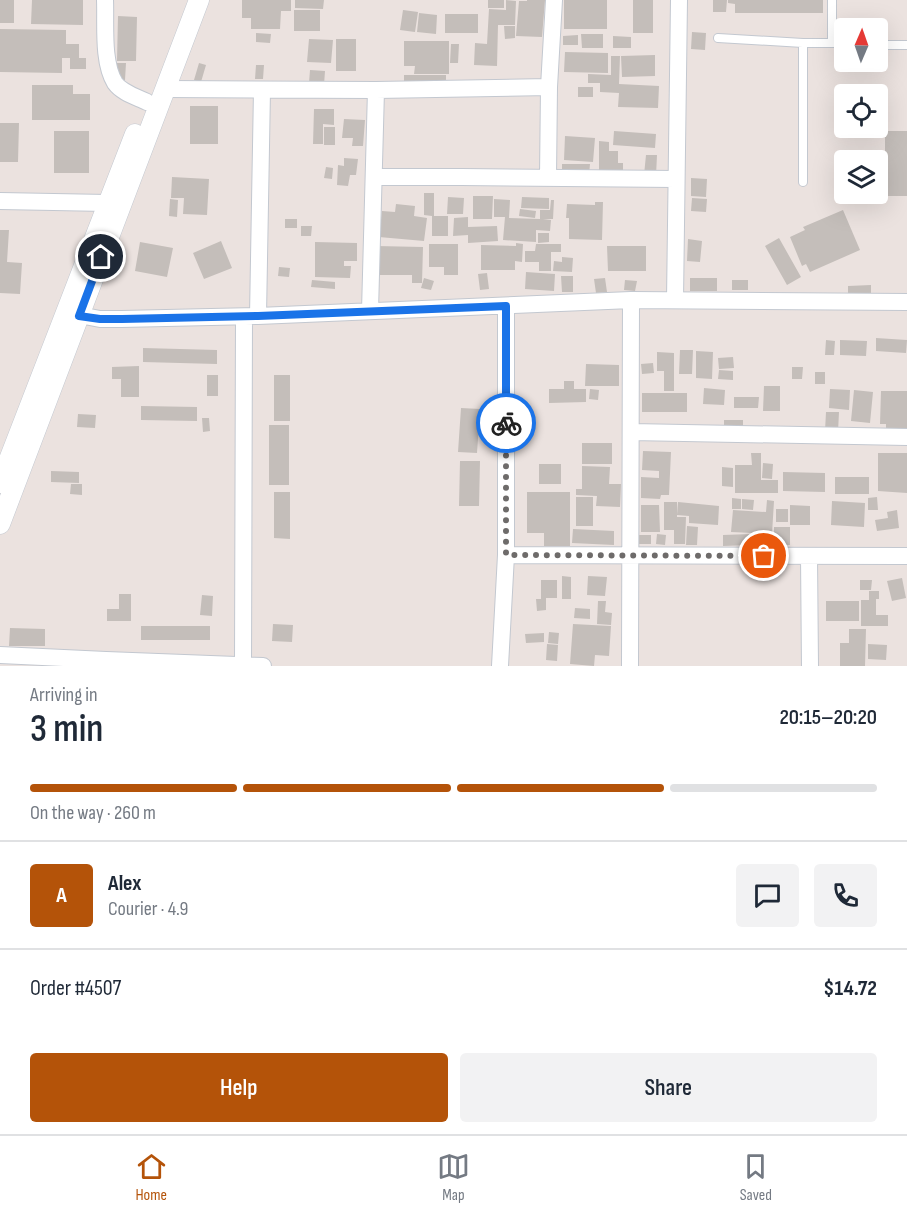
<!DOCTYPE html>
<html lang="en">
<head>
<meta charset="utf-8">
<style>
	body { margin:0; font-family:"Sofia Sans Condensed",sans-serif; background:#f2f2f3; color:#1f2937; height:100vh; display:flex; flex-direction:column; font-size:22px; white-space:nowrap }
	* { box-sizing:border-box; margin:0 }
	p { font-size:20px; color:#747a83 }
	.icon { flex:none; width:33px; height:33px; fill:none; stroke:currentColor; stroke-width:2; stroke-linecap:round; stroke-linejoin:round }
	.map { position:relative; height:666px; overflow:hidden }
	.side { display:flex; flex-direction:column; background:#fff; flex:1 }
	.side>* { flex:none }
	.needle { width:39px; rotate:2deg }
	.fabs { position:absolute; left:834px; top:18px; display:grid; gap:12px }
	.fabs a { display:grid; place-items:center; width:54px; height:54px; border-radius:6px; background:#fff; box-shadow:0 6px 24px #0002; font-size:30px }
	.pin { position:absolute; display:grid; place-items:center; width:51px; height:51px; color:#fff; margin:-26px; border:3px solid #fff; border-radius:50%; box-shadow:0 2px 6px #0007 }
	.courier { position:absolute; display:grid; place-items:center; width:60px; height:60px; margin:-30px; border:4px solid #1a73e8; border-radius:50%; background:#fff; color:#222; box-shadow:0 2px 8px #0007 }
	.overview em { font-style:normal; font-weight:600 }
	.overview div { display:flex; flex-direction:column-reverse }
	.overview { display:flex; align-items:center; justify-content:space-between; height:102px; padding:0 30px }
	h1 { font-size:39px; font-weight:600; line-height:45px }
	.bar { display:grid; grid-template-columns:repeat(4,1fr); gap:9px 6px; align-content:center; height:72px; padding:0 30px }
	.bar i { height:8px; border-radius:4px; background:#e0e1e3 }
	.bar .selected { background:#b45309 }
	.bar p { grid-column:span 4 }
	.line { display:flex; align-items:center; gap:15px; padding:0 30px; border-top:2px solid #e0e1e3 }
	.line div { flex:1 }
	.round { display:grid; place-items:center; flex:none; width:63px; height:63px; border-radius:6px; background:#f2f2f3 }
	.primary-button { display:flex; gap:12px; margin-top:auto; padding:12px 30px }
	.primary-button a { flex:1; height:69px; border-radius:6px; background:#b45309; color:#fff; font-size:24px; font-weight:600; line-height:69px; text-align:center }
	.primary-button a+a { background:#f2f2f3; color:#1f2937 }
	.tab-bar { display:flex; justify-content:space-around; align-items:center; height:84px; border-top:2px solid #e0e1e3; background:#fff; font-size:16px; color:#747a83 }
	.tab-bar a { display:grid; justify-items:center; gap:3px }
	.tab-bar .selected { color:#b45309 }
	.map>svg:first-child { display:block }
</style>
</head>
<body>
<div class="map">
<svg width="907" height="666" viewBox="0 0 907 666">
	<rect width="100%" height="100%" fill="#ebe2df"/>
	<path fill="#c4beba" d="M0,0H14V23H0Z
		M32,0H83V25L31,24Z
		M242,0H291V11H281L280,29H251V18H242Z
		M295,0H324L323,9L295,8Z
		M488,0H504V8H488Z
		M506,0L516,1L515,25H498L497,66L474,65L475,43L487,44L489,9L506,10Z
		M527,0H545L542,37L516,36L519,1H527Z
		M564,0H607V29H564Z
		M633,0H653V33H633Z
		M713,0H727L726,12H713Z
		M728,0H823V13H735V4L728,3Z
		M294,10H320V31H294Z
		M403,10L418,12L415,32L400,30Z
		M419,13L437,15L436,34L417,32Z
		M445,14H478V33H445Z
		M118,16L137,17L136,61H117Z
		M504,26H515V38L505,39Z
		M0,29L66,30V44H79V58H86V69H70V58H62V73L0,72Z
		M692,32L706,33L705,50L691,49Z
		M256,33L271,34L270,43L256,42Z
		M581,34H603V48H582Z
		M578,35V45H563V36Z
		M613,36L631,37V48H613Z
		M309,39L333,40L331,63L307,62Z
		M336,39H356V71H336Z
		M404,41H449V74H414L415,66H404Z
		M451,44H459L458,63H450Z
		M565,52L608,53V73L564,72Z
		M655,55V76L622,77L621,56Z
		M611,56H620L619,84L659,86L658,108L618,107L619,93L600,92V83H588V74L611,75Z
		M114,63H126L125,80L113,79Z
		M199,63L206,65L201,82L194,80Z
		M256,65H264L263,79H255Z
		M310,70L325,71L324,85L309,83Z
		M404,75H446V88H404Z
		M32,85H73V94H90V120H32Z
		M578,87H593V97H578Z
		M190,106H218V144H190Z
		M314,109H334V125L323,124V144H313Z
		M344,119L365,120L363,146H352L353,138H342Z
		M0,123H19L18,162H0Z
		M324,127H335V145H324Z
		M54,131H89V173H54Z
		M614,131L656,134L655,148L613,145Z
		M885,131H907V196H885Z
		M565,136L595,138L593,162L564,160Z
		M599,141L609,142V151H618V163H623V175H599Z
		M646,155H657L656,176L644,175Z
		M344,158L358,159L356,175H350L348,186L337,185L338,165L344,166Z
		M562,164H590L589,175L562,174Z
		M326,167L333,168L332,179L324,178Z
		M172,177L209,179L207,215L183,214L184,198H171Z
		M691,178L707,179L706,197L691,196Z
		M424,193H434V216H448V236H432V216L424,215Z
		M473,196H493L492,219H473Z
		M448,197L464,198L463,214H447Z
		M522,197L549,198V209L521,208Z
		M692,198L707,199L706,212L691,211Z
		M170,199L178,200L177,217L169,216Z
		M494,199L510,200L509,218L540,219V210H550L551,200H554L553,219H543L551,220L550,231L536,230V242L503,240L505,217H494Z
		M595,202H603L602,240L569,239V218H566L567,204L595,205Z
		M396,204L415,206L414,216L427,218L424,241L379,237L382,211L395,212Z
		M520,209L536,211L535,218L519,216Z
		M843,210L860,250L810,272L806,264L802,266L790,237L805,230L803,227Z
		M468,217V227L497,226L498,241L468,243V235L453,236L454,218Z
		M285,219H297V228H285Z
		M301,226H312L311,236H301Z
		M0,230H9L7,262L22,263L20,294L0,293Z
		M538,233H549V242L538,243Z
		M779,238L801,277L787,285L765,246Z
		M688,239L702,241L700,262L687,261Z
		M221,241L232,268L204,279L193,253Z
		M140,242L173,248L167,277L135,271Z
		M315,242L357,243V261H344V266H351L350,278L315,277Z
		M516,243L523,244L522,262L515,261V270H481V245L516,246Z
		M429,244H458V275H444V267H429Z
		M536,244H561V252H551V271H539V262H525V251H535Z
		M376,246L423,247L422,283H412V275H376Z
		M607,246H646V271H608Z
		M562,257L573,258L572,272L553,271L554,261L562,262Z
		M279,267L290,268L289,277L278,276Z
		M526,272L555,274L554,291L525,289Z
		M487,273L489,289L480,290L478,274Z
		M561,276H573V292H562Z
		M424,278L434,281L431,290L421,288Z
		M605,278L607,292L596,293L594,279Z
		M690,278H717V291H690Z
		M312,280L335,282V289L311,287Z
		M625,280L637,281L635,291L624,290Z
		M732,280H748V290H732Z
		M871,285V294H848V286Z
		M876,338L907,340L906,353L876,351Z
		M826,340L835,341L834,355H825Z
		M840,340L867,341L866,356L840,355Z
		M143,348L217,350V364L143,362Z
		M680,350H693L692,374H679Z
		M696,351L713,352L712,379L696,378Z
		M657,352L674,353V391H664V371H657Z
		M733,357L734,368L719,369L718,358Z
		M653,363L654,373L642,374L641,364Z
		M586,364L619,365V386H585Z
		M139,366V397H121V379H112V367Z
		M792,367H803L802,379H792Z
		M719,370L733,371V380L718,379Z
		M815,372H825V384H815Z
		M207,375H218V396H207Z
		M274,375H290V421H274Z
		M564,381H574V389H586V402L549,403V389H564Z
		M764,386H780V411H763Z
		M704,388L725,390L724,405L703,404Z
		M590,389L599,390L598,400L589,399Z
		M830,389L850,390L849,410L829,408Z
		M854,390L873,392L870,423L851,421Z
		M881,391H907V434L886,433V424H880Z
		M642,393H687V412H642Z
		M734,397H759L758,408H734Z
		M141,406L197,407V421L141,420Z
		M461,408L480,409L477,453L458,452Z
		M826,412H839L838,432L825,431Z
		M78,414L96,415L95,428L77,427Z
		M202,418H209L210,431L203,432Z
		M724,420H743V430H724Z
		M269,425H289V485H269Z
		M582,443H612V464H582Z
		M643,451L671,452L669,495H661L660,499L641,498V477L659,478V471L642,470Z
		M751,453H761V480H778V493H735V465H752Z
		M878,453H907V493L878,491Z
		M460,461H480L479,506H459Z
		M763,463L773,464L772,479L762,478Z
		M539,464H561V484H539Z
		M582,466L610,467L609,484H621L620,507L596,506L597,496L576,495V489H582Z
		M722,467L733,468V487L722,486Z
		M51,471L79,472V483L51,482Z
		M783,472L825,473V492L783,491Z
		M835,477H869V494H835Z
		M71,484H82V495L70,494Z
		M274,492H290V539L274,538Z
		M527,492H570V546H544V533H527Z
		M576,497H593V526H576Z
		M877,497L878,510H868V498Z
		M732,498L741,499V509H732Z
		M742,499L754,500L753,510L742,509Z
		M767,500L774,501L772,534L731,532L733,510L766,512Z
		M832,501L865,503L864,527L831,525Z
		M664,502H677V517H686L685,544H674V530H664Z
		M678,502L719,506L718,525L689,523V516L677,515Z
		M641,505H659L660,532H641Z
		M790,505L810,506V525H790Z
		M776,509H788V522H776Z
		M897,510L899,528L877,531L875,520L888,518L887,512Z
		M687,526L698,527L697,545H686Z
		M774,527H790V545H774Z
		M573,529L614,531V545L572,543Z
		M657,534L666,535L665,545L656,544Z
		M751,534V545L723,546V535Z
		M639,535H651V544H639Z
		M562,576L571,577V599H562Z
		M588,576L607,577L605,596L587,595Z
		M902,578L906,598L892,601L887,581Z
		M541,580H557V598H546V610L537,611L536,599H541Z
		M860,580H872L871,590H860Z
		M869,591H879V599H876V615H888V626H861V600H869Z
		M119,594H131V621H107V609H119Z
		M202,595L213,596L212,616L200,615Z
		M598,601H606L605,612L612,613L611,625L597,624Z
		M826,601H859V621H826Z
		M575,608L590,609V619L574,618Z
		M273,624L293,625L292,642L272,641Z
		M573,624L611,626L609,656L595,655L594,666L570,664Z
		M141,626H210V640H141Z
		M10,628L45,629V646H9Z
		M849,629H866L865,666H840V643H849Z
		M549,632L559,633L558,644L548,643Z
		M544,633V642L526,643L525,634Z
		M547,644L558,645L557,661L546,660Z
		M868,644L887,645L886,660L868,659Z"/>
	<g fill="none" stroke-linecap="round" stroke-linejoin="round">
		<defs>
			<path id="service" d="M832,0V43
				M718,38L803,43H844
				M878,45H907
				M803,182V43"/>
			<path id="minor" d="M105,0C106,24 102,62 115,83C122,93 137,97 147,102
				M166,89L376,90L549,87
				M374,177H461L676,179
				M548,177L549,87L554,0
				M0,201L107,203
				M675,300L679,0
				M370,311L376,90
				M69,313L100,319H121L258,316L631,300L907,302
				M258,316L262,90
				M631,432L907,437
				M506,555L907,556
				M809,556L810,666
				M0,655L106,660L263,666
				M243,665L244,317
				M500,666L506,555V306
				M630,666L631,300"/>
			<path id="tertiary" d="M0,483L135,134
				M0,524L199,0"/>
		</defs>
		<use href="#service" stroke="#c3c8d0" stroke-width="10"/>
		<use href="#minor" stroke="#c3c8d0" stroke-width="18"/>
		<use href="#tertiary" stroke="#c3c8d0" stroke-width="21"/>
		<use href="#service" stroke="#fff" stroke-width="8"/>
		<use href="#minor" stroke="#fff" stroke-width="16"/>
		<use href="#tertiary" stroke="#fff" stroke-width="20"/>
	</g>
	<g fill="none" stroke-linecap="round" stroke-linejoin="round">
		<path stroke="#6e6b6a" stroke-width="6" stroke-dasharray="0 10.8" d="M506,423V555L764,556"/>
		<path stroke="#1a73e8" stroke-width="8" d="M101,257L79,316L100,319H122L258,316L506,306V423"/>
	</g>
</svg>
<div class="fabs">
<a><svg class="needle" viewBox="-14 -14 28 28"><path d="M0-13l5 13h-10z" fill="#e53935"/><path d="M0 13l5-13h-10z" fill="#747a83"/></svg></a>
<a><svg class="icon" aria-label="locate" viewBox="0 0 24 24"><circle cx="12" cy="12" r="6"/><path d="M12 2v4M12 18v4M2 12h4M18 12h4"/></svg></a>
<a><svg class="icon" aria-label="layers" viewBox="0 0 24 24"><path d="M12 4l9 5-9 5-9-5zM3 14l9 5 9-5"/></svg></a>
</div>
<div class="pin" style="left:764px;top:556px;background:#ea580c"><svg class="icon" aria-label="bag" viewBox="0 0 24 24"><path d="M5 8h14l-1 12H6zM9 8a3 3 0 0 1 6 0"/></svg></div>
<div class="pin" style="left:101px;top:257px;background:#1f2937"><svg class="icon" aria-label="home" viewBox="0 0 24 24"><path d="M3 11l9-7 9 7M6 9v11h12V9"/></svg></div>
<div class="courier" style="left:506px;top:423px"><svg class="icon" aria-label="bike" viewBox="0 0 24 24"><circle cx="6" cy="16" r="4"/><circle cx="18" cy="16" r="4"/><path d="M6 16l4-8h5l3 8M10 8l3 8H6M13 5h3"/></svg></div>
</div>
<section class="side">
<div class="overview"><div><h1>3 min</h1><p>Arriving in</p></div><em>20:15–20:20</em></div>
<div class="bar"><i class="selected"></i><i class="selected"></i><i class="selected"></i><i></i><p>On the way · 260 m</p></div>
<div class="line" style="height:108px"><b class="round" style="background:#b45309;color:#fff">A</b><div><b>Alex</b><p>Courier · 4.9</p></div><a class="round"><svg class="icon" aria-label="chat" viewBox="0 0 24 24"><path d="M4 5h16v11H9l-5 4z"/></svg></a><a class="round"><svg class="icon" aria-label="phone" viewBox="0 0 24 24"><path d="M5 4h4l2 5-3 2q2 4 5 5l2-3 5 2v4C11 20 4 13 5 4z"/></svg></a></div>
<div class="line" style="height:78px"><div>Order #4507</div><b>$14.72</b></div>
<div class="primary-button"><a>Help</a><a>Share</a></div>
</section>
<nav class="tab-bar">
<a class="selected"><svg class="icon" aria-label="home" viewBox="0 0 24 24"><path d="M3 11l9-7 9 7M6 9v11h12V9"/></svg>Home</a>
<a><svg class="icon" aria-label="map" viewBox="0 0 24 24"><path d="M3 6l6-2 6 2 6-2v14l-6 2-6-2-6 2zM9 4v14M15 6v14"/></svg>Map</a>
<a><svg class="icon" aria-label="saved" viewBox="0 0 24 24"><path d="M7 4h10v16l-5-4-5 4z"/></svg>Saved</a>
</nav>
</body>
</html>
